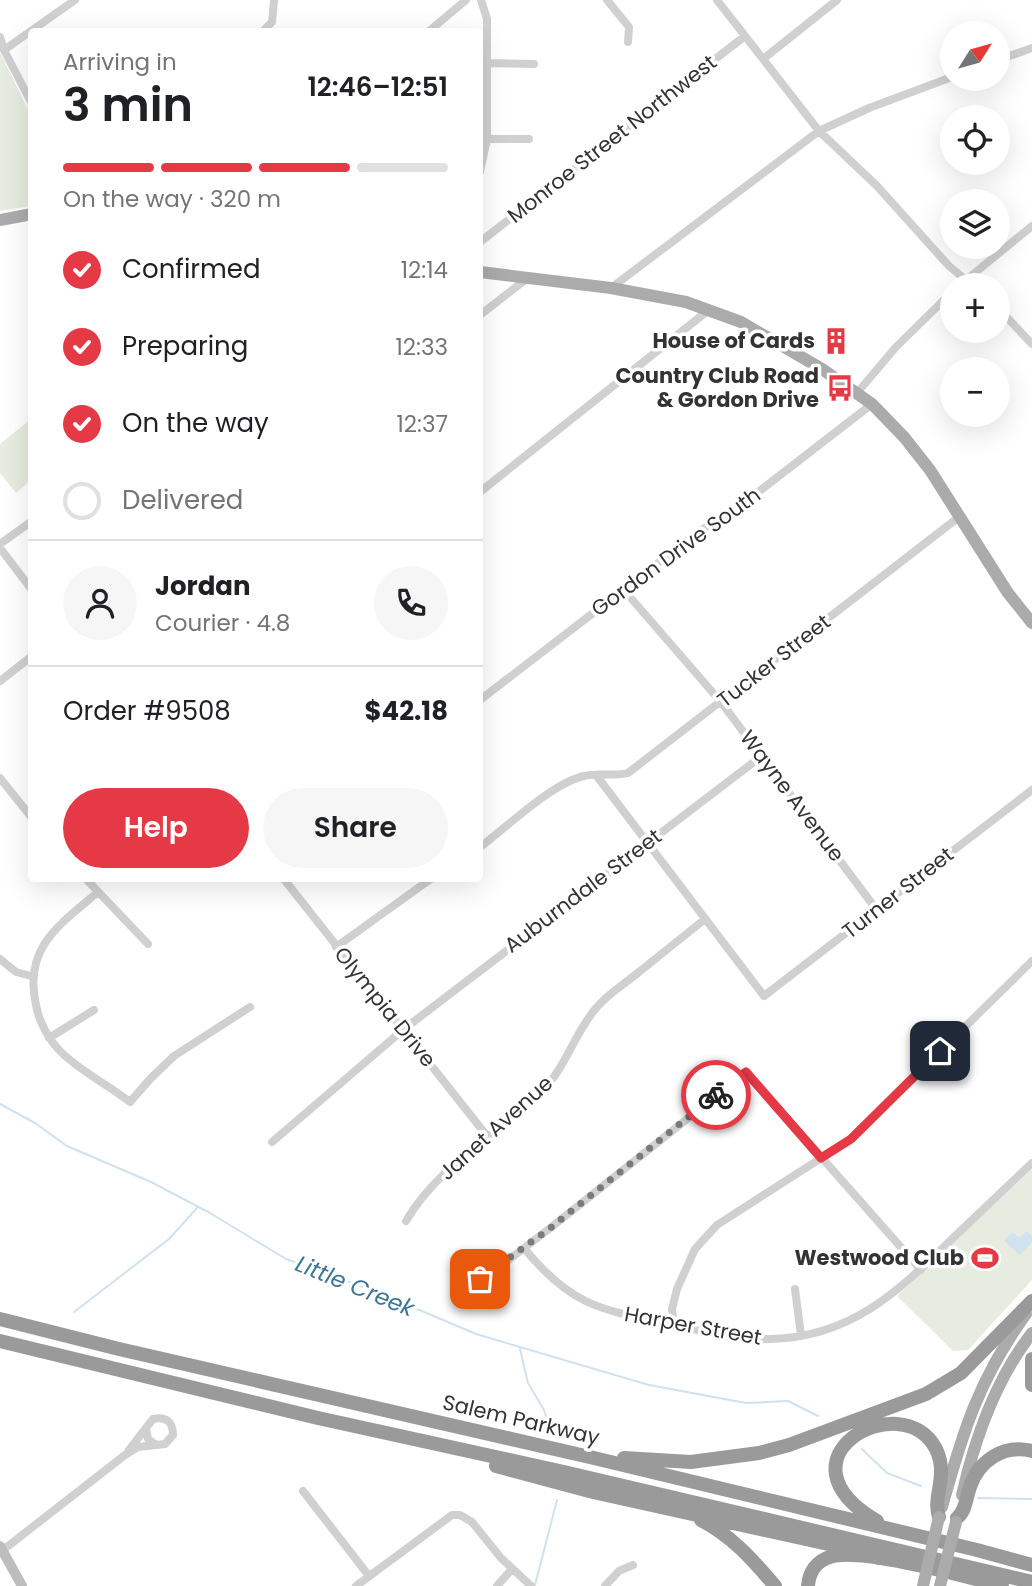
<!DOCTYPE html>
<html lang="en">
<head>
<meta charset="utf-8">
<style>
	body { margin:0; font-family:Poppins,sans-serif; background:#f6f6f6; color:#202124; height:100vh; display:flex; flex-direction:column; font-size:26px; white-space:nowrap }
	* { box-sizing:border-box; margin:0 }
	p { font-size:23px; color:#757577 }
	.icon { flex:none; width:38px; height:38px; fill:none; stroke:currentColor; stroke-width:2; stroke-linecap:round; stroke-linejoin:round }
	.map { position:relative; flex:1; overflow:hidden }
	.side { position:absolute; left:28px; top:28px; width:455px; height:854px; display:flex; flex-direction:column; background:#fff; border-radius:7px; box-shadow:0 7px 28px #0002 }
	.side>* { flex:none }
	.needle { width:46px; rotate:53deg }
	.fabs { position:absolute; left:940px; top:21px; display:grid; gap:14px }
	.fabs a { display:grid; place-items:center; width:70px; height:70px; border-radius:50%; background:#fff; box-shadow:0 7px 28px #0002; font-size:35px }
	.pin { position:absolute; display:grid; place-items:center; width:60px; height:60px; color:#fff; margin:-30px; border-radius:14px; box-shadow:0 4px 10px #0006 }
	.courier { position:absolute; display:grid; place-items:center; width:70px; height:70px; margin:-35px; border:5px solid #e63946; border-radius:50%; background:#fff; color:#222; box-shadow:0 2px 9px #0007 }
	.overview em { font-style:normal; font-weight:600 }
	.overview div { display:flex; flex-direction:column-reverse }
	.overview { display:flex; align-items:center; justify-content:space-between; height:119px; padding:0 35px }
	h1 { font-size:46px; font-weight:600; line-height:52px }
	.bar { display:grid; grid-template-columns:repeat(4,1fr); gap:10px 7px; align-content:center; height:84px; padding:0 35px }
	.bar i { height:9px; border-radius:5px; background:#e0e0e0 }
	.bar .on { background:#e63946 }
	.bar p { grid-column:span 4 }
	.line { display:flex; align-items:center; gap:18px; padding:0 35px; border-top:2px solid #e0e0e0 }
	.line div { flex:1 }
	.round { display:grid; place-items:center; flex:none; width:74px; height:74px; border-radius:37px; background:#f6f6f6 }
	ol { padding:0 35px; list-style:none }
	li { display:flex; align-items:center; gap:21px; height:77px }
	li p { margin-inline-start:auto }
	li .icon { padding:7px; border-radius:50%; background:#e63946; color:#fff; stroke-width:4 }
	li:last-child { color:#757577 }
	li i { width:38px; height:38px; border:4px solid #e0e0e0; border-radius:50% }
	.primary-button { display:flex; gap:14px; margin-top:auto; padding:14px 35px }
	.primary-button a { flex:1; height:80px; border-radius:42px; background:#e63946; color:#fff; font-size:28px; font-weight:600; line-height:80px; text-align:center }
	.primary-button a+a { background:#f6f6f6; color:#202124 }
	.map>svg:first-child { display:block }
</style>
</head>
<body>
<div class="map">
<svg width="1032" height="1586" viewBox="0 0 1032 1586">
	<rect width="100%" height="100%" fill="#fff"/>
	<path fill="#e6ecdf" d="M0,52L31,116V206L0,211Z
		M31,419V480L16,493L0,473V444Z
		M1032,1169V1280L968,1350L953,1351L897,1296Z"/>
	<path fill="#cfe2ee" d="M1026,1231L1032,1236V1242L1020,1255L1004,1241L1012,1232L1020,1238Z"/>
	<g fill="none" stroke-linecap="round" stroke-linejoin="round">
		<path stroke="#cfe2ee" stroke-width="2" d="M0,1104L35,1123L67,1146L151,1182L210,1213L286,1259L377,1292L476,1334L649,1385L746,1403L788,1401L818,1416
			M74,1312L169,1239L197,1208
			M520,1349L528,1383L544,1410L552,1433
			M862,1449L887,1473L921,1486
			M978,1498L1032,1499
			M535,1585L557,1500"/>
		<path stroke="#d0d0d0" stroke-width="8" d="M607,0L629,27L628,42
			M717,0L819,131L877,186L949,266L972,285
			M262,32L272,22L274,0
			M428,32L466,0
			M0,37L4,50L32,104
			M4,50L75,0
			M763,59L837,0
			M998,60L1032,48
			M488,63L534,64
			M487,139H529
			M480,172L487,139V19L481,0
			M480,242L745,36
			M960,285L1032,226
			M611,288L819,131L869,108L952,77
			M998,308L1032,344
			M480,315L529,277
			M857,393L896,347L952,292
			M480,492L710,309
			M0,544L32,521
			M0,548L32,590
			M623,589L721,702L876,909
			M0,681L32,656
			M480,700L697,533L744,503L872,404
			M596,775L764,996L1032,790
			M0,778L32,818
			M480,847C507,827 552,783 584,776C598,772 613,777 628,773L959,517
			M85,878L148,944
			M283,878L487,1136
			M98,892C59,925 23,948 36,1005C39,1022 49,1040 61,1052C81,1072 109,1085 130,1102L151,1078L174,1056L250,1007
			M336,947L432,878
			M0,959L16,972L31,976
			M49,1038L94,1010
			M272,1142L404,1029L763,755
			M406,1221C438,1166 497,1135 541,1092C566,1068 574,1033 597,1007C607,995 621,986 634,976C658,957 681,938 705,919
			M524,1248C571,1306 601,1310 670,1324C703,1331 736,1340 770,1339C851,1337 896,1293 951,1240C978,1214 1005,1189 1032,1163
			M480,1278L494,1271L549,1229L746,1072L921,1270
			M795,1289L801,1336
			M674,1325L672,1309L677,1289L695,1249L717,1225L851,1139L1032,961
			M129,1450L153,1419C166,1416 173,1422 173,1435L165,1444L156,1445L148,1439L146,1429
			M303,1491L369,1576
			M3,1550L125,1455L138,1447L156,1445
			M356,1586L452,1515H460L472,1522L501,1558L531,1586
			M497,1586L512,1569
			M605,1586L619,1571L633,1565"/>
		<path stroke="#bdbdbd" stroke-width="10" d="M0,1546L22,1586"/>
		<path stroke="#ababab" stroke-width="12" d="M0,220L32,214
			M480,272L611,288L686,302L741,322L822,369L872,404L904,437L930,470L1008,593L1032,623
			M962,1495C975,1438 995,1380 1032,1333
			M942,1507C963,1431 979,1379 1026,1314"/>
		<path stroke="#9a9a9a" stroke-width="14" d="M0,1319L119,1349L594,1458L977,1550L1032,1565
			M0,1341L318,1418L564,1472L1032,1582
			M1032,1359V1385
			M624,1458L691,1462L759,1453L789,1445L926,1394L961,1373L1032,1301
			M496,1466L593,1492L851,1549L879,1558
			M957,1518C966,1511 966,1498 970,1487C979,1460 1004,1444 1032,1451
			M701,1520C732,1536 753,1560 775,1586
			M877,1521C769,1458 902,1384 936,1449C949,1476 932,1496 939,1517
			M808,1586C809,1573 816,1561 830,1557C858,1547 969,1577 1002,1586"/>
		<path stroke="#ababab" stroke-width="12" d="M923,1586L939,1517
			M940,1586L956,1522"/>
	</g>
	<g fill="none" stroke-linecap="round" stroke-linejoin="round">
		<path stroke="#7a7a7a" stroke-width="7" stroke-dasharray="0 12.6" d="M480,1279L549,1229L716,1095"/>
		<path stroke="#e63946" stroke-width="9" d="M716,1095L746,1072L821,1158L851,1139L940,1051"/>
	</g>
	<defs>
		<symbol id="building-bare" viewBox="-9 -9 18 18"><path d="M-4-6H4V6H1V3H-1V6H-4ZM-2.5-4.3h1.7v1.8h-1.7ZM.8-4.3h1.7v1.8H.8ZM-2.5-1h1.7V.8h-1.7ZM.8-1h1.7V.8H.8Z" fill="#e63946" stroke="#fff" stroke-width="2.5" paint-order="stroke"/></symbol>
		<symbol id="bus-bare" viewBox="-9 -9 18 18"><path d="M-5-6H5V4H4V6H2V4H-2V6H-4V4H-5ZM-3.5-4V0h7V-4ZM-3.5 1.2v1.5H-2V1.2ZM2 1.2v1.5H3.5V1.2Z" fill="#e63946" stroke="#fff" stroke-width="2.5" paint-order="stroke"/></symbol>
		<symbol id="stadium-bare" viewBox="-9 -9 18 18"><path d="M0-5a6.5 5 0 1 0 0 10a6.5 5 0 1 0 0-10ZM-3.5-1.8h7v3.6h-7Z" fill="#e63946" stroke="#fff" stroke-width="2.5" paint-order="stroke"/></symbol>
	</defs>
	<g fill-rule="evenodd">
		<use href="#building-bare" x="817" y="322" width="38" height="38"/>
		<use href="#bus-bare" x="821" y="369" width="38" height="38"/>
		<use href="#stadium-bare" x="966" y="1239" width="38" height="38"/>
	</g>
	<g text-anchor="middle" stroke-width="7" stroke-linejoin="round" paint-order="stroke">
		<g font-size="21" fill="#333" stroke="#fff">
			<text transform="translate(612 139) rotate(-38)" y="7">Monroe Street Northwest</text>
			<text transform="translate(676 552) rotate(-36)" y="7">Gordon Drive South</text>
			<text transform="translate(774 661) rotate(-38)" y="7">Tucker Street</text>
			<text transform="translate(792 796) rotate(53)" y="7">Wayne Avenue</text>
			<text transform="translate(583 891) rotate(-37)" y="7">Auburndale Street</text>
			<text transform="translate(898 893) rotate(-38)" y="7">Turner Street</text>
			<text transform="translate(385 1007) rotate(51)" y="7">Olympia Drive</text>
			<text transform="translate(496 1128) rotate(-42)" y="7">Janet Avenue</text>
			<text transform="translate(693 1326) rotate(10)" y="7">Harper Street</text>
			<text transform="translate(521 1420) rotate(13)" y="7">Salem Parkway</text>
		</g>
		<g font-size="21" font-weight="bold" fill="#333" stroke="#fff" text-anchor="end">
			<text x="815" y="348">House of Cards</text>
			<text x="819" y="383">Country Club Road<tspan x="819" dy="24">&amp; Gordon Drive</tspan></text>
			<text x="964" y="1265">Westwood Club</text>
		</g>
		<g font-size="23" font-style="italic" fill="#3f7597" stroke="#fff">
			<text transform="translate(355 1286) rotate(22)" y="8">Little Creek</text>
		</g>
	</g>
</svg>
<div class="fabs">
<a><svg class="needle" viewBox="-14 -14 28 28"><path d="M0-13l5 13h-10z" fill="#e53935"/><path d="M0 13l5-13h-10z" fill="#757577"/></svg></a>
<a><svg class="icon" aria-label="locate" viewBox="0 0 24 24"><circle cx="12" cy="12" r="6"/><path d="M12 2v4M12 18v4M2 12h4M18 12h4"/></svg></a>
<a><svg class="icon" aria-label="layers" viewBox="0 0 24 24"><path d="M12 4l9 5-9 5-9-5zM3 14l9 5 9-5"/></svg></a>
<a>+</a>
<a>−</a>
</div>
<div class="pin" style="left:480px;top:1279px;background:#ea580c"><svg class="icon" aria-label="bag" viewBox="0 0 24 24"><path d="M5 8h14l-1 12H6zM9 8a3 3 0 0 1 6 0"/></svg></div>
<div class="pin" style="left:940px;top:1051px;background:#1f2937"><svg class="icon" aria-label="home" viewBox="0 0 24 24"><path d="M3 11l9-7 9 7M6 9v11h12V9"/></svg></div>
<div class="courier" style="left:716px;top:1095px"><svg class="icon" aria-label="bike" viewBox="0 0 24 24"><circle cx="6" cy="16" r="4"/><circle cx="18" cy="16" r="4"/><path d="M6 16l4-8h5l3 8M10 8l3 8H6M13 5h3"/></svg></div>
<section class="side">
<div class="overview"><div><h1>3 min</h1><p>Arriving in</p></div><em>12:46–12:51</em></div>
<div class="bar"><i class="on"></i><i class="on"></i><i class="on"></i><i></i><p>On the way · 320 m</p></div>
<ol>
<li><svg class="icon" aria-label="check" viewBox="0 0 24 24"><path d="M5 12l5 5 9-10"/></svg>Confirmed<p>12:14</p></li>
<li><svg class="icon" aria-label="check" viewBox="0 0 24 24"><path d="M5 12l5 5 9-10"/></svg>Preparing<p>12:33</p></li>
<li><svg class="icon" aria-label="check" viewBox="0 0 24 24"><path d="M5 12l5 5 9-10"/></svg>On the way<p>12:37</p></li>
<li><i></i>Delivered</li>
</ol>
<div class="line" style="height:126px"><a class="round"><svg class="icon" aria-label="person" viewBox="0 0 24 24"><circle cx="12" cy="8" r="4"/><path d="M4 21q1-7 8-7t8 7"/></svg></a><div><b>Jordan</b><p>Courier · 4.8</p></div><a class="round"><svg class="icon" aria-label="phone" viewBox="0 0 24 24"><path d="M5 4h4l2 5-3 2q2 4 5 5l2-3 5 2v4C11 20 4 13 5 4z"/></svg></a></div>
<div class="line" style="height:91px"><div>Order #9508</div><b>$42.18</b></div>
<div class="primary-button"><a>Help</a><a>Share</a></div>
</section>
</div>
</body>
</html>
